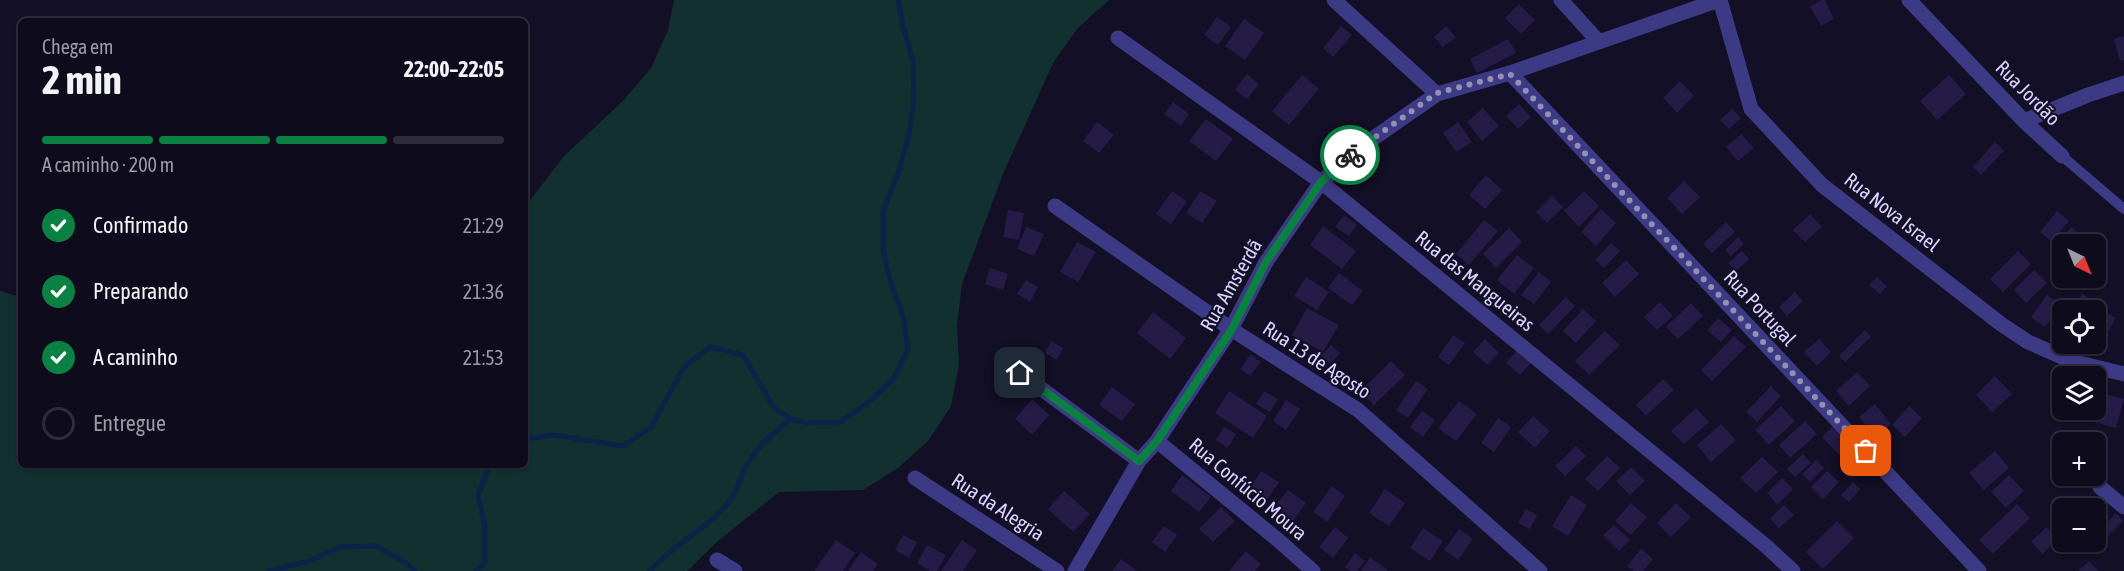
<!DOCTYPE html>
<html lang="pt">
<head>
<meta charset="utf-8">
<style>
	body { margin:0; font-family:"Asap Condensed",sans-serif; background:#1c1929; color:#f1f3f6; height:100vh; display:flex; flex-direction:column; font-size:22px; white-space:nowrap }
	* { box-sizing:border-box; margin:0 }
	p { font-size:20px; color:#9b9ba3 }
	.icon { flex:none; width:33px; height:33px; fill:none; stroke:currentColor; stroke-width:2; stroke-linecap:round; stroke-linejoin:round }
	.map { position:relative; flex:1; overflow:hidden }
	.drawer { position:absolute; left:18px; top:18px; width:510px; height:450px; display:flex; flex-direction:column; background:#0e0b1c; border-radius:9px; box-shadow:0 2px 4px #0004,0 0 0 2px #2e2b3b }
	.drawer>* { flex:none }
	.needle { width:39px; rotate:137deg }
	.tools { position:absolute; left:2052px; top:234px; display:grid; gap:12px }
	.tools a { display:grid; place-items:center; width:54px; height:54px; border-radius:9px; background:#0e0b1c; box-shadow:0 2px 4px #0004,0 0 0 2px #2e2b3b; font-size:30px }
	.pin { position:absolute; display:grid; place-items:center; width:51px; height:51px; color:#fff; margin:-26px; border-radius:12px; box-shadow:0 3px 9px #0006 }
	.courier { position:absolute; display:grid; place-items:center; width:60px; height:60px; margin:-30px; border:4px solid #0b8043; border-radius:50%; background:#fff; color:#222; box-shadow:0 2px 8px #0007 }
	.headline em { font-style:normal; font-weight:700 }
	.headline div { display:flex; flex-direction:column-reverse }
	.headline { display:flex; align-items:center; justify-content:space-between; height:102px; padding:0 24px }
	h1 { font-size:39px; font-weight:700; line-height:45px }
	.bar { display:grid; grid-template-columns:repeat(4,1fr); gap:9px 6px; align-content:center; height:72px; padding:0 24px }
	.bar i { height:8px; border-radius:4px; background:#2e2b3b }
	.bar .active { background:#0b8043 }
	.bar p { grid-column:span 4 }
	ol { padding:0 24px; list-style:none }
	li { display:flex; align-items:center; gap:18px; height:66px }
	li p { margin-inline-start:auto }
	li .icon { padding:6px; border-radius:50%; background:#0b8043; color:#fff; stroke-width:4 }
	li:last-child { color:#9b9ba3 }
	li i { width:33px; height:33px; border:3px solid #2e2b3b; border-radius:50% }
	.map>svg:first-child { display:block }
</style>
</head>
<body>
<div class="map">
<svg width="2124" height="571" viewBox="0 0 2124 571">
	<rect width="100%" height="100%" fill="#130f26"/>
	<path fill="#12302f" d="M674,0H1109L1077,29L1053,63L1003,174L962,284L957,325L959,365L951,406L928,441L898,468L863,490L779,492L718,541L687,571H0V291L21,297V465H525V207L564,156L624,100L651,68L668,30Z"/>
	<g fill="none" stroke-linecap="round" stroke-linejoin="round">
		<path stroke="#0c2248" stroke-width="5" d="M525,439L554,435L623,446L651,427L684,367L710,347L743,355L774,408L791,419L807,423L840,422L869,402L894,378L908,349L903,315L890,281L883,248V211L900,168L909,134L914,99L913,61L903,26L898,0
			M269,571L309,561L341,547L376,546L405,562L415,571
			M476,571L485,563V528L478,495L490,465
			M650,571C673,544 711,527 730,500C737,491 740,480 744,470C756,447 771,435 791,419"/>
	</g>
	<path fill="#241b47" d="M1822,0H1825L1834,19L1821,26L1810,6Z
		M1519,4L1535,20L1521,34L1505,18Z
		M1217,17L1231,27L1218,45L1204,35Z
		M1244,19L1264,33L1245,60L1225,46Z
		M1341,26L1352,35L1333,57L1323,48Z
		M1446,26L1456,37L1443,47L1434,37Z
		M2124,36V60L2120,61L2114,39Z
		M1508,39L1516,53L1477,73L1470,59Z
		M1247,74L1259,84L1247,99L1235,90Z
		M1302,75L1319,89L1289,125L1272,111Z
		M1949,75L1966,94L1937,120L1920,101Z
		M1680,81L1694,96L1677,113L1663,98Z
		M1173,102L1189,114L1181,126L1164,114Z
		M1519,104L1531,117L1518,129L1506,116Z
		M1483,108L1499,126L1482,141L1467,122Z
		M1732,109L1741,118L1729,129L1720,120Z
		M1206,119L1233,139L1216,161L1189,141Z
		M1097,122L1114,135L1099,153L1083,141Z
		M1458,122L1472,142L1456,152L1443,133Z
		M1348,125L1359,137L1343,153L1332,141Z
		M1741,134L1754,148L1738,161L1726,147Z
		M1995,142L2004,151L1981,175L1973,167Z
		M1486,175L1502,190L1485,209L1469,195Z
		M1684,181L1700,197L1682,214L1667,198Z
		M1172,191L1187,201L1171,224L1156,214Z
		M1200,191L1217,201L1202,223L1186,213Z
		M1584,191L1599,206L1579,227L1564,211Z
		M1552,196L1563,207L1547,223L1536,212Z
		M1601,209L1616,223L1596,246L1581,232Z
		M1008,210L1024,213L1019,240L1003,237Z
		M2057,211L2069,221L2052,242L2040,232Z
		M1810,214L1822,227L1805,242L1793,230Z
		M1344,215L1357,225L1349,236L1335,227Z
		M1484,220L1498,231L1469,265L1456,254Z
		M1726,222L1735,232L1712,253L1703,244Z
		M1323,226L1356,251L1342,269L1310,245Z
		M1026,227L1044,234L1034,256L1017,249Z
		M2071,227L2086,240L2082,244H2062V251L2056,245Z
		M1509,228L1522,242L1496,268L1483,254Z
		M1738,237L1744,244L1731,256L1725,250Z
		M1077,242L1096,252L1078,282L1060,272Z
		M1611,243L1620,251L1604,268L1595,260Z
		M1742,251L1749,259L1736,271L1728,263Z
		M2018,251L2031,264L2003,292L1990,279Z
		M1517,255L1534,268L1514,294L1497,280Z
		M1626,260L1639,274L1615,297L1602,283Z
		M990,268L1008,274L1003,290L985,284Z
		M2034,270L2047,283L2026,303L2014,290Z
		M1539,272L1551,282L1534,304L1521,295Z
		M1339,273L1363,291L1352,305L1328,288Z
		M1306,277L1329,292L1317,310L1294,296Z
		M1877,277L1887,286L1880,294L1869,285Z
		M1026,280L1038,287L1030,302L1017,294Z
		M1795,292L1803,301L1787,316L1779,307Z
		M2083,294L2097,306L2093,310H2069Z
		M2047,295L2062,306L2045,327L2031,317Z
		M1566,297L1575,306L1548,334L1539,325Z
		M1660,302L1673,316L1657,330L1644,317Z
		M1691,303L1703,316L1678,339L1666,327Z
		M1307,308L1339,325L1323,352L1292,335Z
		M1583,309L1596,321L1576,343L1563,331Z
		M2101,309L2116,318L2100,345L2096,342V318Z
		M1153,312L1186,338L1170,359L1137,333Z
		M1718,318L1732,330L1721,342L1707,330Z
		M1865,330L1871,337L1845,362L1839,356Z
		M1605,331L1620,345L1589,375L1575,361Z
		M1453,335L1465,343L1449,365L1438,357Z
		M1734,336L1746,347L1712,381L1701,370Z
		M1485,339L1499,353L1487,365L1473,352Z
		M1819,339L1831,352L1817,366L1804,352Z
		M1051,341L1063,348L1057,360L1045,353Z
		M1331,345L1340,353L1330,364L1321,356Z
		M1517,350L1532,362L1520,375L1506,363Z
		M1251,354L1261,362L1250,376L1240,369Z
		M1391,361L1405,375L1374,405L1361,391Z
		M1857,372L1870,386L1849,406L1836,391Z
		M1995,376L2012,394L1992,412L1976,395Z
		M1663,379L1674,390L1646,416L1636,405Z
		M1416,381L1428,389L1408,418L1396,410Z
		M1771,386L1781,396L1757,422L1746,412Z
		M1112,387L1135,404L1122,421L1099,405Z
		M1229,391L1267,416L1253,438L1215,413Z
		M1264,391L1278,399L1270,412L1256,404Z
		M2098,392L2124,399L2116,428L2090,421L2093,410H2096Z
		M1032,399L1049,415L1032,435L1015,419Z
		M1286,400L1300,409L1286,430L1273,421Z
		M1459,401L1477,414L1456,441L1438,428Z
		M1875,404L1891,424L1875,437L1859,417Z
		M1781,406L1795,421L1769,445L1755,430Z
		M1909,406L1922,418L1905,437L1892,425Z
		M1696,408L1709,422L1684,444L1671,431Z
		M1422,411L1435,420L1423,437L1410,427Z
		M1533,416L1550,431L1535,448L1518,432Z
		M1498,418L1511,427L1494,452L1481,443Z
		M1805,421L1817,434L1790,458L1779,445Z
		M1721,424L1736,440L1711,462L1697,445Z
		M1833,426L1850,444L1839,455L1822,437Z
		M1224,427L1236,434L1228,448L1216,440Z
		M2091,429L2106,439L2096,454V442H2082Z
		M1576,446L1586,456L1565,476L1555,466Z
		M1995,451L2009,468L1984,490L1969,473Z
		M1803,454L1811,463L1795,477L1787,469Z
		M1607,456L1620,468L1598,491L1585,479Z
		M1762,457L1778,472L1756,493L1740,478Z
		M1816,460L1824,468L1810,482L1802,474Z
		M1631,467L1645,481L1630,495L1616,481Z
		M1261,471L1279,482L1266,501L1249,490Z
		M1827,471L1839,482L1823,499L1811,487Z
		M1182,475L1211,497L1199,512L1171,491Z
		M2009,475L2024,491L2006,508L1991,492Z
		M1782,478L1793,489L1777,505L1767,493Z
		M1853,482L1860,489L1849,502L1841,495Z
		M1332,486L1345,496L1327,522L1313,512Z
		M1385,489L1405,503L1389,526L1369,513Z
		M1288,490L1306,503L1291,524L1272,510Z
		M1064,491L1090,514L1073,532L1048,509Z
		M1571,495L1587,505L1568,536L1552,526Z
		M2066,502L2073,508H2062V529L2061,531L2049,519Z
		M1631,503L1647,517L1631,535L1615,521Z
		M1676,503L1691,517L1671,537L1657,523Z
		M2017,504L2030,518L1993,554L1979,540Z
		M1784,505L1794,515L1779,528L1770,518Z
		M1221,507L1235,521L1213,542L1199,529Z
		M1526,509L1537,515L1530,529L1518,523Z
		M2116,513L2123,521L2107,537L2100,530Z
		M1837,521L1854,538L1823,569L1806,552Z
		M1614,525L1630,540L1619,551L1603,535Z
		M1164,526L1177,535L1165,552L1152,542Z
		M1335,527L1348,538L1333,558L1319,547Z
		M2046,527L2057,538L2043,554L2031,542Z
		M1423,528L1443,541L1430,561L1410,548Z
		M1459,529L1473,539L1458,560L1444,550Z
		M903,535L917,542L909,558L895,550Z
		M836,540L855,553L843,571H814Z
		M962,540L977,550L963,571H941Z
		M927,545L946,555L937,571H930L917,563Z
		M1641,549L1653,559L1643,571H1634L1627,566Z
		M1246,551L1261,564L1255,571H1229Z
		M861,552L878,564L873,571H848Z
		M1355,553L1365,561L1357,571H1351L1345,567Z
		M1370,557L1388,570L1387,571H1361Z
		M1121,559L1137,571H1112Z
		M2089,561L2099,571H2078Z"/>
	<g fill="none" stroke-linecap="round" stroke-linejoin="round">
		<path stroke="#3d3a85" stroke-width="10" d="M2062,156L2124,209"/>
		<path stroke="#3d3a85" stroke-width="15" d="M1334,0L1437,94
			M1561,0L1598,41
			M1720,0L1751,109L1822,185L2001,324L2028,342L2071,361L2124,374
			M1909,0L2024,121L2062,156
			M1118,38L1321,182L1766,546L1793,571
			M1510,73L1979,571
			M2024,121L2088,95L2124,83
			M1055,206L1231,329L1358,410L1540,571
			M1020,373L1139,461
			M1157,441L1278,540L1313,571
			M915,478L1057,571
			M2100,487L2124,507
			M717,560L735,571
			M1075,571L1139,461L1157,441L1231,329L1266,262L1321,182L1355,151L1437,94L1510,73L1719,0"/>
	</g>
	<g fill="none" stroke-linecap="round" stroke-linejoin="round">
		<path stroke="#948fb3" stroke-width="6" stroke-dasharray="0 10.8" d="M1350,155L1437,93L1510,74L1866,451"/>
		<path stroke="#0b8043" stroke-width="8" d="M1020,373L1139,461L1157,441L1232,329L1266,262L1321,182L1350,155"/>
	</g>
	<g text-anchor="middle" stroke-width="4.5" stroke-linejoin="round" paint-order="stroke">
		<g font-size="20" fill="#d9d4ff" stroke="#130f26">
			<text transform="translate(2028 93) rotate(45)" y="7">Rua Jordão</text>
			<text transform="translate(1892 212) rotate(38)" y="7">Rua Nova Israel</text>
			<text transform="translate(1475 281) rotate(39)" y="7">Rua das Mangueiras</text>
			<text transform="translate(1231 285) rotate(-60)" y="7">Rua Amsterdã</text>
			<text transform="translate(1760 308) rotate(47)" y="7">Rua Portugal</text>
			<text transform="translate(1317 360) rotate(33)" y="7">Rua 13 de Agosto</text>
			<text transform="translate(1248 489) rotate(40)" y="7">Rua Confúcio Moura</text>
			<text transform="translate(998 507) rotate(33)" y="7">Rua da Alegria</text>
		</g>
	</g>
</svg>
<div class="tools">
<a><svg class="needle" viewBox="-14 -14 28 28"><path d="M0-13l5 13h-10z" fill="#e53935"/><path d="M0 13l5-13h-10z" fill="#9b9ba3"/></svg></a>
<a><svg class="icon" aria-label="locate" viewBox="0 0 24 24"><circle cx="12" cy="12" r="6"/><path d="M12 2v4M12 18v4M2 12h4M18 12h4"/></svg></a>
<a><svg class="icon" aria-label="layers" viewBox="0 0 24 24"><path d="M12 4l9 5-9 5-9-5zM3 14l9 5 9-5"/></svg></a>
<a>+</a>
<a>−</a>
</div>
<div class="pin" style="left:1866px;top:451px;background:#ea580c"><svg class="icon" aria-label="bag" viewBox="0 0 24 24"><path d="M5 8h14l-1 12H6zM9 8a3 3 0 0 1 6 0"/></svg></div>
<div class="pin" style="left:1020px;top:373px;background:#1f2937"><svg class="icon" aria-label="home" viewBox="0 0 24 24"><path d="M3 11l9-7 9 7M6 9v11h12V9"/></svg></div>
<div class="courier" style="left:1350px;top:155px"><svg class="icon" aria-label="bike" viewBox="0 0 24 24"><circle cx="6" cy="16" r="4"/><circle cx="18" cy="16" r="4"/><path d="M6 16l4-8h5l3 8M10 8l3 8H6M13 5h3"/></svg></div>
<section class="drawer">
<div class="headline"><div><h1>2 min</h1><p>Chega em</p></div><em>22:00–22:05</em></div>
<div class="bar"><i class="active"></i><i class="active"></i><i class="active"></i><i></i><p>A caminho · 200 m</p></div>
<ol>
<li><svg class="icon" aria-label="check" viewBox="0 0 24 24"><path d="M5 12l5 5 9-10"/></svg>Confirmado<p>21:29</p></li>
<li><svg class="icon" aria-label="check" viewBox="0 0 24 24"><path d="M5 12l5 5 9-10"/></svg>Preparando<p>21:36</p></li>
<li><svg class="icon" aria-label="check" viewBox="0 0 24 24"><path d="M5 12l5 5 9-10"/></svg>A caminho<p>21:53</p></li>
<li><i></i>Entregue</li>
</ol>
</section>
</div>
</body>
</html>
